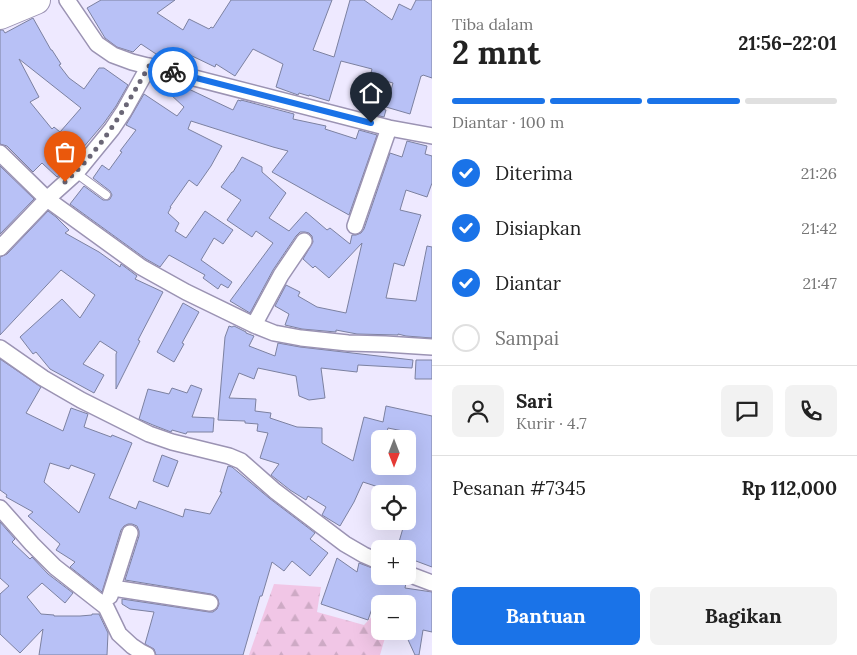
<!DOCTYPE html>
<html lang="id">
<head>
<meta charset="utf-8">
<style>
	body { margin:0; font-family:Lora,serif; background:#f2f2f2; color:#222; height:100vh; display:flex; flex-direction:column; font-size:19px; white-space:nowrap }
	* { box-sizing:border-box; margin:0 }
	p { font-size:16px; color:#767676 }
	.icon { flex:none; width:28px; height:28px; fill:none; stroke:currentColor; stroke-width:2; stroke-linecap:round; stroke-linejoin:round }
	.map { position:relative; flex:1; overflow:hidden }
	.side { display:flex; flex-direction:column; background:#fff; width:425px }
	.side>* { flex:none }
	.needle { width:32px; rotate:180deg }
	.tools { position:absolute; left:371px; top:430px; display:grid; gap:10px }
	.tools a { display:grid; place-items:center; width:45px; height:45px; border-radius:8px; background:#fff; box-shadow:0 5px 20px #0002; font-size:25px }
	.pin { position:absolute; display:grid; place-items:center; width:42px; height:42px; color:#fff; margin:-51px -21px; border-radius:50% 50% 50% 0; rotate:-45deg; box-shadow:0 0 5px #0007 }
	.pin .icon { rotate:45deg }
	.courier { position:absolute; display:grid; place-items:center; width:50px; height:50px; margin:-25px; border:4px solid #1a73e8; border-radius:50%; background:#fff; color:#222; box-shadow:0 1px 6px #0007 }
	.headline em { font-style:normal; font-weight:800 }
	.headline div { display:flex; flex-direction:column-reverse }
	.headline { display:flex; align-items:center; justify-content:space-between; height:85px; padding:0 20px }
	h1 { font-size:32px; font-weight:800; line-height:38px }
	.bar { display:grid; grid-template-columns:repeat(4,1fr); gap:8px 5px; align-content:center; height:60px; padding:0 20px }
	.bar i { height:6px; border-radius:4px; background:#e0e0e0 }
	.bar .active { background:#1a73e8 }
	.bar p { grid-column:span 4 }
	.line { display:flex; align-items:center; gap:12px; padding:0 20px; border-top:1px solid #e0e0e0 }
	.line div { flex:1 }
	.round { display:grid; place-items:center; flex:none; width:52px; height:52px; border-radius:8px; background:#f2f2f2 }
	ol { padding:0 20px; list-style:none }
	li { display:flex; align-items:center; gap:15px; height:55px }
	li p { margin-inline-start:auto }
	li .icon { padding:5px; border-radius:50%; background:#1a73e8; color:#fff; stroke-width:4 }
	li:last-child { color:#767676 }
	li i { width:28px; height:28px; border:2px solid #e0e0e0; border-radius:50% }
	.action { display:flex; gap:10px; margin-top:auto; padding:10px 20px }
	.action a { flex:1; height:58px; border-radius:8px; background:#1a73e8; color:#fff; font-size:20px; font-weight:800; line-height:58px; text-align:center }
	.action a+a { background:#f2f2f2; color:#222 }
	main { display:flex; flex:1; min-height:0 }
	.map>svg:first-child { display:block }
</style>
</head>
<body>
<main>
<div class="map">
<svg width="432" height="655" viewBox="0 0 432 655">
	<defs>
		<pattern id="forest-firs" width="22" height="20" patternUnits="userSpaceOnUse" patternTransform="scale(1.25)"><rect width="22" height="20" fill="#f1c6e6"/><path d="M5 1l3.5 6h-7zM16 11l3.5 6h-7z" fill="#ceaac5"/></pattern>
	</defs>
	<rect width="100%" height="100%" fill="#eee9ff"/>
	<path fill="url(#forest-firs)" d="M274,584L321,587L317,612L364,625L379,609L380,610V631H387L380,655H249Z"/>
	<path fill="#b8c1f6" stroke="#7c81a0" fill-rule="evenodd" d="M101,0H175L157,13L183,30L189,19L209,29L211,27L213,28L231,0H332L313,50L334,57L350,0H364L392,20L399,4L411,10L416,0H432V78L423,75L422,76H421L410,114L386,107L393,83L370,77L372,69L341,61L329,101L309,95V96L299,93L298,95L276,87L283,64L253,49L235,76L216,64L215,67L190,55L184,65L164,54L162,58L141,44L133,52L117,47L105,38L87,8Z
		M33,18L51,50H52L61,64L59,65L69,78L84,89L99,68H104L128,85L116,106L104,123L65,169L66,170L57,177L42,163L33,172L7,146L0,144V30H3L5,33ZM19,59L81,108L60,132L54,127L52,129L30,102L39,97Z
		M176,83L233,110L238,100L241,101V100L294,114L293,119L326,126L325,129L356,139L359,130L377,135L349,215L272,172L288,151L273,147L191,121L188,129L222,146L211,166L197,186L189,180L170,207H171L168,213L179,223L175,231L186,238L205,211L233,230L223,244L214,238L201,260L232,282L228,288L221,284L218,289L203,278L205,275L169,255L160,267L146,259L70,204L84,186L103,200H108L110,199L112,195L110,191L93,178L102,165L109,170L122,152L120,151L136,130L126,125L144,94L177,116L184,107L170,94Z
		M365,104L386,110L384,117L363,112Z
		M407,141L427,146L425,154L432,156V183L427,197L406,190L400,210L421,215L404,266L394,263L386,298L416,301L427,246L432,247V338L406,336L398,334V335L357,334L336,330V332L302,329L285,325L289,314L275,306L286,285L300,292L298,296L317,307L346,313L362,243L329,278L315,266L313,268L303,259L313,242L312,236L309,233L305,232H300L296,236L273,270L250,313L230,301L273,243L256,231L252,237L227,220L241,200L221,187L232,172H233L242,157L262,167V172L286,193L269,218L289,231L306,212L327,230L330,228L350,244L352,235H356L361,233L364,229L390,153L402,157Z
		M0,166L34,199L0,234Z
		M48,211L56,217L69,230L65,233L99,252L120,267L121,264L137,276L135,279L163,292L138,340L140,341L116,389V354L117,352L100,341L83,364L104,375L94,393L50,369L36,352L33,354L20,337L62,299L80,318L95,295L61,270L0,335V257L7,254Z
		M183,303L199,312L182,343L184,344L174,362L157,352Z
		M229,326L232,327L234,326L246,332V333L254,336L249,346L275,356L278,343L300,347L413,360L412,368L358,365L357,372L321,368L325,398L309,400L299,396L296,376L258,368L254,379L239,373L229,398L256,399L255,411L271,413L270,418L297,427L322,428V443L353,461L364,417L383,422L386,406L432,416V567L408,558V549H397L405,521H408V513L413,498L408,496V494H400L363,482L354,502L340,526L322,515L326,507L308,496L306,500L290,490L271,475L279,464L260,458L268,433L257,431L258,424L245,423V421L218,420L225,337ZM388,428L408,432V466H380V439H385Z
		M0,359L41,387L26,413L63,431L71,408L88,414L84,427L111,437L112,435L132,443L109,498L136,509L139,501L183,517L185,509L210,514L222,492H220L228,466L232,467L269,498L315,533L310,539L328,553L310,576L292,561L284,571L272,562L262,596H260L243,655H156L154,649L145,644L154,612L130,609L122,604V599L209,612H213L217,609L219,604L218,599L216,596L211,594L125,580L139,536V531L137,526L132,524H128L124,526L121,530L102,592L70,567L75,562L56,550L60,544L28,516L33,512L6,497L7,495L0,490ZM50,463L69,469L71,465L95,474L79,513L44,482Z
		M416,360H432V379H415Z
		M191,385L202,389L192,417L214,418L213,432H187L186,434L172,430L171,432L153,425L139,419L148,389L169,394L172,388L187,393Z
		M162,455L178,461L168,487L153,481Z
		M0,522L15,539L12,542L30,559L32,557L48,574L73,593L65,603L42,583L27,597L41,614L54,615V616H80L92,615V614H99L108,633L107,655H39L43,629L20,653L0,634V594L9,586L0,578Z
		M337,558L357,572L359,563L380,571V576H399L401,580L406,583L405,588L432,592V632L423,630L419,655H415L404,631H408V604H387L375,600L368,620L321,604Z"/>
	<g fill="none" stroke-linecap="round" stroke-linejoin="round">
		<defs>
			<path id="lane" d="M76,173L106,195"/>
			<path id="street" d="M67,0L97,44L113,55L132,62L389,128L432,136
				M0,153L47,199L141,267L186,292L254,325L274,333L301,338L348,343L385,344L432,347
				M355,226L389,128
				M0,248L47,199L76,173L112,129L124,111L149,66
				M254,325L281,275L304,241
				M0,348L43,378L81,400L149,434L172,442L229,456L241,461L275,491L345,544L364,555L380,562
				M0,508L32,544L55,567L106,607L119,634L132,646L141,652L147,655
				M408,574L432,583
				M113,588L210,603
				M110,596L130,533"/>
			<path id="highway" d="M0,15L36,0"/>
		</defs>
		<use href="#lane" stroke="#9b93b3" stroke-width="10"/>
		<use href="#street" stroke="#9b93b3" stroke-width="18"/>
		<use href="#highway" stroke="#9b93b3" stroke-width="30"/>
		<use href="#lane" stroke="#fff" stroke-width="8"/>
		<use href="#street" stroke="#fff" stroke-width="15"/>
		<use href="#highway" stroke="#fff" stroke-width="28"/>
	</g>
	<g fill="none" stroke-linecap="round" stroke-linejoin="round">
		<path stroke="#6a6676" stroke-width="5" stroke-dasharray="0 9" d="M65,182C102,149 125,108 149,66L173,72"/>
		<path stroke="#1a73e8" stroke-width="6" d="M173,72L371,123"/>
	</g>
</svg>
<div class="tools">
<a><svg class="needle" viewBox="-14 -14 28 28"><path d="M0-13l5 13h-10z" fill="#e53935"/><path d="M0 13l5-13h-10z" fill="#767676"/></svg></a>
<a><svg class="icon" aria-label="locate" viewBox="0 0 24 24"><circle cx="12" cy="12" r="6"/><path d="M12 2v4M12 18v4M2 12h4M18 12h4"/></svg></a>
<a>+</a>
<a>−</a>
</div>
<div class="pin" style="left:65px;top:182px;background:#ea580c"><svg class="icon" aria-label="bag" viewBox="0 0 24 24"><path d="M5 8h14l-1 12H6zM9 8a3 3 0 0 1 6 0"/></svg></div>
<div class="pin" style="left:371px;top:123px;background:#1f2937"><svg class="icon" aria-label="home" viewBox="0 0 24 24"><path d="M3 11l9-7 9 7M6 9v11h12V9"/></svg></div>
<div class="courier" style="left:173px;top:72px"><svg class="icon" aria-label="bike" viewBox="0 0 24 24"><circle cx="6" cy="16" r="4"/><circle cx="18" cy="16" r="4"/><path d="M6 16l4-8h5l3 8M10 8l3 8H6M13 5h3"/></svg></div>
</div>
<section class="side">
<div class="headline"><div><h1>2 mnt</h1><p>Tiba dalam</p></div><em>21:56–22:01</em></div>
<div class="bar"><i class="active"></i><i class="active"></i><i class="active"></i><i></i><p>Diantar · 100 m</p></div>
<ol>
<li><svg class="icon" aria-label="check" viewBox="0 0 24 24"><path d="M5 12l5 5 9-10"/></svg>Diterima<p>21:26</p></li>
<li><svg class="icon" aria-label="check" viewBox="0 0 24 24"><path d="M5 12l5 5 9-10"/></svg>Disiapkan<p>21:42</p></li>
<li><svg class="icon" aria-label="check" viewBox="0 0 24 24"><path d="M5 12l5 5 9-10"/></svg>Diantar<p>21:47</p></li>
<li><i></i>Sampai</li>
</ol>
<div class="line" style="height:90px"><a class="round"><svg class="icon" aria-label="person" viewBox="0 0 24 24"><circle cx="12" cy="8" r="4"/><path d="M4 21q1-7 8-7t8 7"/></svg></a><div><b>Sari</b><p>Kurir · 4.7</p></div><a class="round"><svg class="icon" aria-label="chat" viewBox="0 0 24 24"><path d="M4 5h16v11H9l-5 4z"/></svg></a><a class="round"><svg class="icon" aria-label="phone" viewBox="0 0 24 24"><path d="M5 4h4l2 5-3 2q2 4 5 5l2-3 5 2v4C11 20 4 13 5 4z"/></svg></a></div>
<div class="line" style="height:65px"><div>Pesanan #7345</div><b>Rp 112,000</b></div>
<div class="action"><a>Bantuan</a><a>Bagikan</a></div>
</section>
</main>
</body>
</html>
